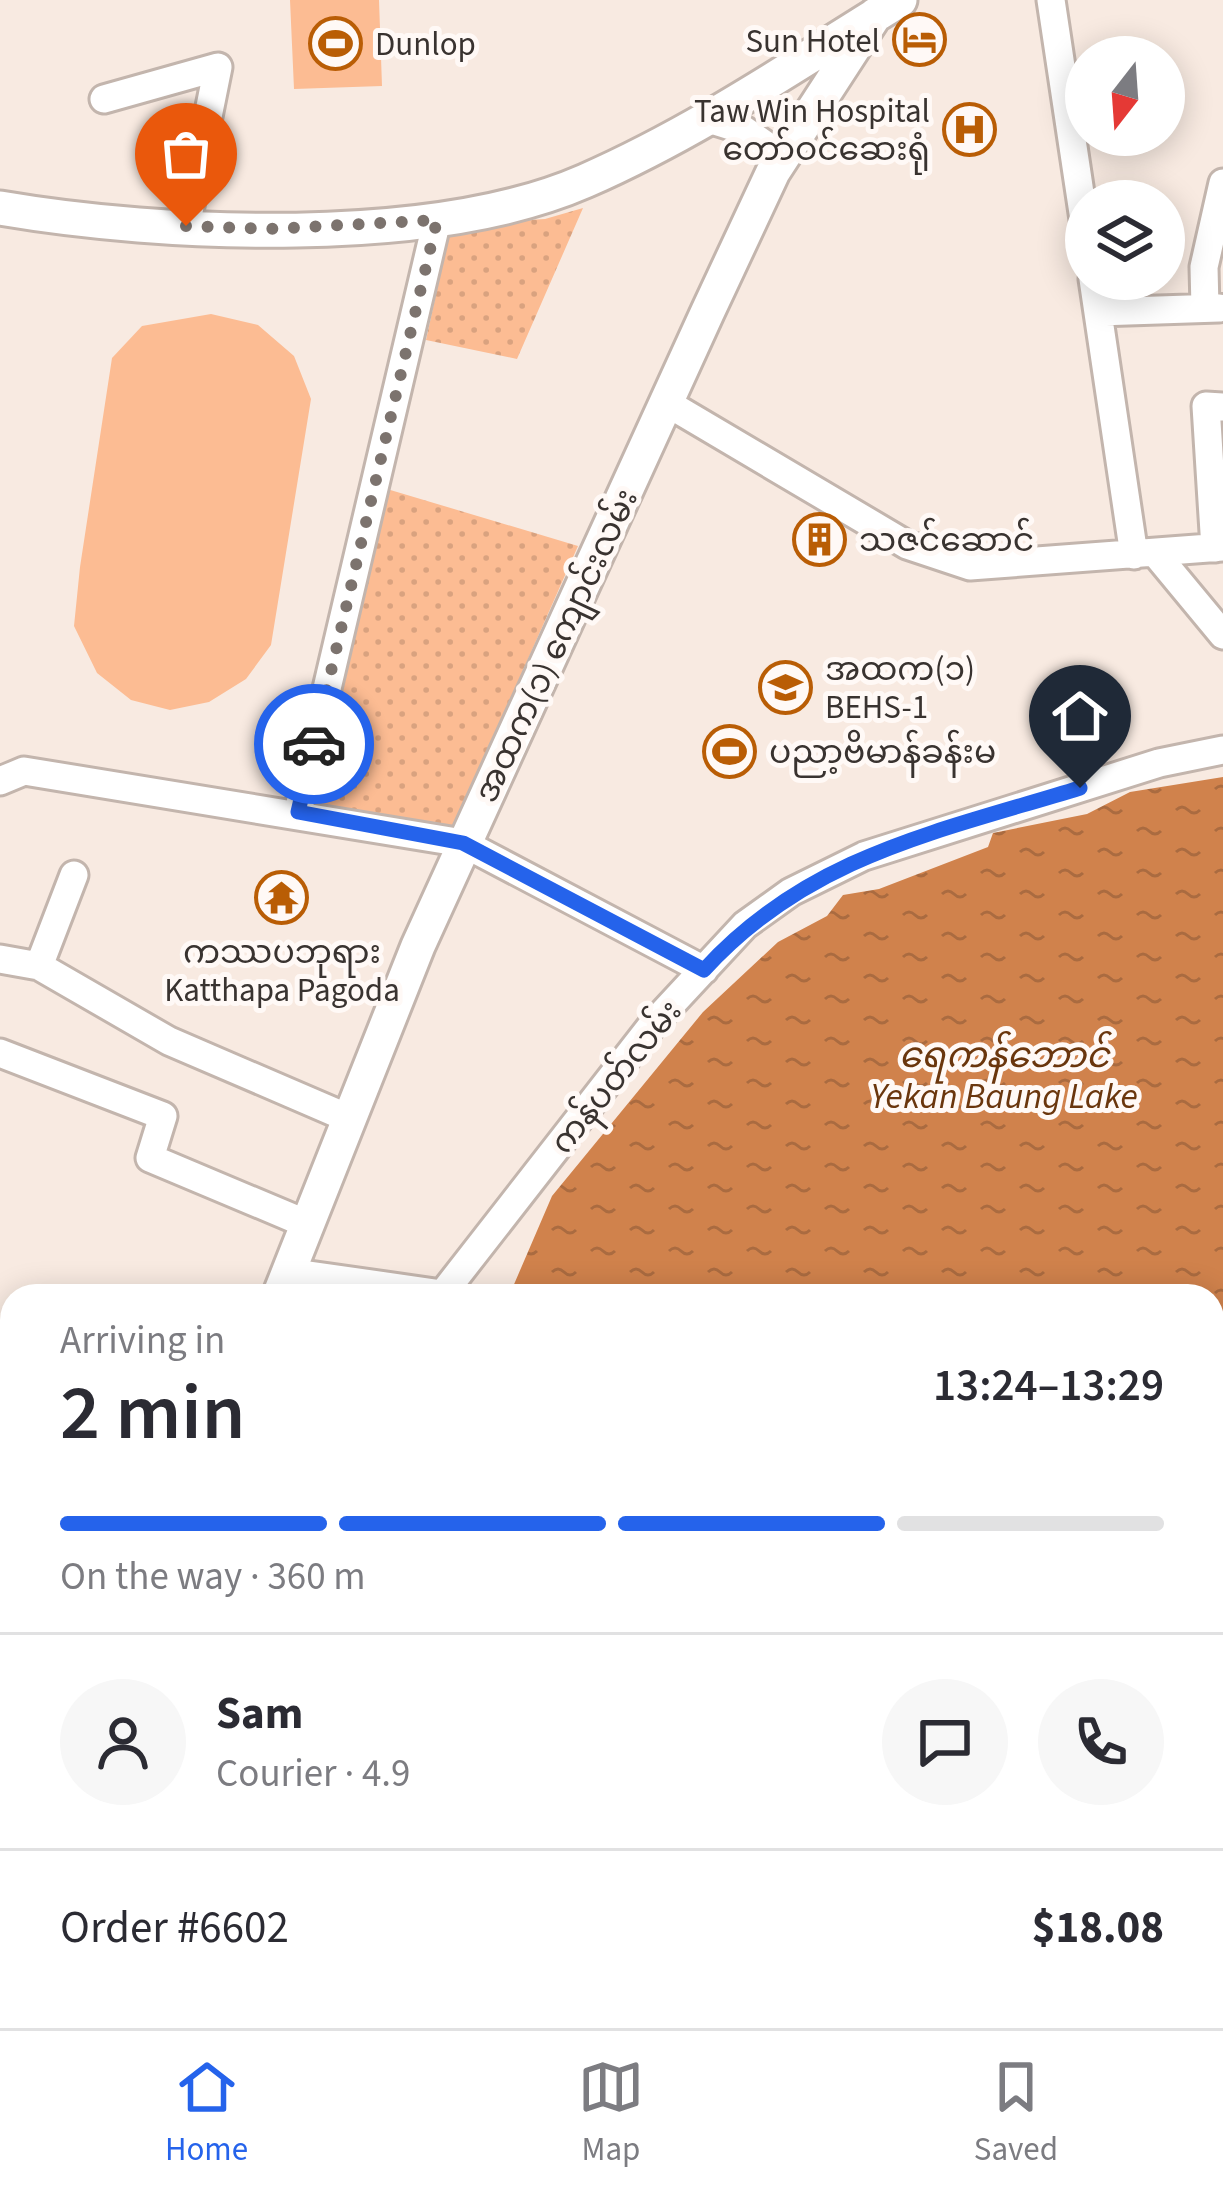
<!DOCTYPE html>
<html lang="en">
<head>
<meta charset="utf-8">
<style>
	body { margin:0; font-family:"Source Sans 3","Noto Sans Myanmar",sans-serif; background:#f7f7f7; color:#2b2b33; height:100vh; display:flex; flex-direction:column; font-size:45px; white-space:nowrap }
	* { box-sizing:border-box; margin:0 }
	p { font-size:39px; color:#7c7c81 }
	.icon { flex:none; width:66px; height:66px; fill:none; stroke:currentColor; stroke-width:2; stroke-linecap:round; stroke-linejoin:round }
	.map { position:relative; flex:1; overflow:hidden }
	.panel { position:absolute; left:0px; top:1284px; width:1224px; height:744px; display:flex; flex-direction:column; background:#fff; border-radius:36px 36px 0 0; box-shadow:0 6px 30px #0003 }
	.panel>* { flex:none }
	.needle { width:78px; rotate:197deg }
	.tools { position:absolute; left:1065px; top:36px; display:grid; gap:24px }
	.tools a { display:grid; place-items:center; width:120px; height:120px; border-radius:50%; background:#fff; box-shadow:0 6px 30px #0003; font-size:60px }
	.pin { position:absolute; display:grid; place-items:center; width:102px; height:102px; color:#fff; margin:-123px -51px; border-radius:50% 50% 50% 0; rotate:-45deg; box-shadow:0 0 12px #0007 }
	.pin .icon { rotate:45deg }
	.courier { position:absolute; display:grid; place-items:center; width:120px; height:120px; margin:-60px; border:9px solid #2563eb; border-radius:50%; background:#fff; color:#222; box-shadow:0 3px 15px #0007 }
	.overview em { font-style:normal; font-weight:600 }
	.overview div { display:flex; flex-direction:column-reverse }
	.overview { display:flex; align-items:center; justify-content:space-between; height:204px; padding:0 60px }
	h1 { font-size:78px; font-weight:600; line-height:90px }
	.bar { display:grid; grid-template-columns:repeat(4,1fr); gap:18px 12px; align-content:center; height:144px; padding:0 60px }
	.bar i { height:15px; border-radius:9px; background:#e1e1e2 }
	.bar .current { background:#2563eb }
	.bar p { grid-column:span 4 }
	.line { display:flex; align-items:center; gap:30px; padding:0 60px; border-top:3px solid #e1e1e2 }
	.line div { flex:1 }
	.round { display:grid; place-items:center; flex:none; width:126px; height:126px; border-radius:63px; background:#f7f7f7 }
	.menu { display:flex; justify-content:space-around; align-items:center; height:168px; border-top:3px solid #e1e1e2; background:#fff; font-size:33px; color:#7c7c81 }
	.menu a { display:grid; justify-items:center; gap:6px }
	.menu .current { color:#2563eb }
	.map>svg:first-child { display:block }
</style>
</head>
<body>
<div class="map">
<svg width="1223" height="2028" viewBox="0 0 1223 2028">
	<defs>
		<pattern id="park-dots" width="8" height="8" patternUnits="userSpaceOnUse" patternTransform="scale(3)"><rect width="8" height="8" fill="#fcbc93"/><path d="M2 2h.1M6 6h.1" fill="none" stroke="#d9a27f" stroke-width="1.8" stroke-linecap="round"/></pattern>
		<pattern id="water-ripples" width="26" height="14" patternUnits="userSpaceOnUse" patternTransform="scale(3)"><rect width="26" height="14" fill="#d0824c"/><path d="M2 4q2-2 4 0t4 0M15 11q2-2 4 0t4 0" fill="none" stroke="#aa6b40"/></pattern>
	</defs>
	<rect width="100%" height="100%" fill="#f8eae1"/>
	<path fill="#fcbc93" d="M290,0H379L382,86L294,89Z
		M211,314L258,325L294,356L311,399L271,645L246,679L209,702L170,710L131,700L97,673L74,626L80,567L112,358L142,326Z"/>
	<path fill="url(#park-dots)" d="M583,208L517,359L426,340L451,225L545,219Z
		M387,489L578,546L448,840L312,803Z"/>
	<path fill="url(#water-ripples)" d="M1223,777V1315L1212,1320V1296H509L552,1196L703,1012L778,942L827,916L843,895L879,889L988,847L993,833L1087,814L1130,792Z"/>
	<g fill="none" stroke-linecap="round" stroke-linejoin="round">
		<defs>
			<path id="minor" d="M1051,0L1086,233
				M104,99L218,67L186,226
				M712,120L744,130L784,158
				M1093,279L1134,555
				M1205,308L1204,267L1223,183
				M1098,312L1219,308
				M667,403L907,545L970,566L1223,547
				M1215,548L1206,406L1223,407
				M1156,554L1223,635
				M0,781L24,771L463,843L704,970
				M298,812L437,220
				M0,959L39,966L169,1041L348,1118
				M39,966L74,875
				M0,1053L163,1116L150,1158L307,1224
				M288,1272L442,1294
				M441,1296L653,1024L745,925L791,892L864,856L1159,763L1223,750
				M1212,1348L1223,1344
				M1212,1656L1223,1642
				M1212,1837L1223,1822
				M955,2016L970,2028
				M918,2028L928,2016
				M1070,2028L1079,2016"/>
			<path id="major" d="M0,208C163,236 432,248 585,181C697,132 796,64 900,0
				M279,1296L418,946L708,311L773,172L875,15
				M1212,1478L1223,1467
				M519,2016L534,2028
				M106,2028L116,2016
				M669,2028L681,2016"/>
		</defs>
		<use href="#minor" stroke="#c3b5ad" stroke-width="33"/>
		<use href="#major" stroke="#c3b5ad" stroke-width="39"/>
		<use href="#minor" stroke="#fff" stroke-width="27"/>
		<use href="#major" stroke="#fff" stroke-width="33"/>
	</g>
	<g fill="none" stroke-linecap="round" stroke-linejoin="round">
		<path stroke="#7c736e" stroke-width="12" stroke-dasharray="0 21.6" d="M186,226L269,229L437,220L314,744"/>
		<path stroke="#2563eb" stroke-width="15" d="M314,744L298,812L463,843L704,970C808,856 937,832 1080,788"/>
	</g>
	<defs>
		<symbol id="hotel-ring" viewBox="-11 -11 22 22"><circle r="9.5" fill="#fff9f6" stroke="#b95d05" stroke-width="1.5"/><path d="M-6-4.5h1.5V1H6V5H4.5V3h-9V5H-6ZM-4 0a1.8 1.8 0 1 1 3.6 0ZM.5 0V-2.5h3Q6-2.5 6 0Z" fill="#b95d05"/></symbol>
		<symbol id="stadium-ring" viewBox="-11 -11 22 22"><circle r="9.5" fill="#fff9f6" stroke="#b95d05" stroke-width="1.5"/><path d="M0-5a6.5 5 0 1 0 0 10a6.5 5 0 1 0 0-10ZM-3.5-1.8h7v3.6h-7Z" fill="#b95d05"/></symbol>
		<symbol id="hospital-ring" viewBox="-11 -11 22 22"><circle r="9.5" fill="#fff9f6" stroke="#b95d05" stroke-width="1.5"/><path d="M-5-5h3v3.5h4V-5h3V5h-3V1.5h-4V5h-3Z" fill="#b95d05"/></symbol>
		<symbol id="building-ring" viewBox="-11 -11 22 22"><circle r="9.5" fill="#fff9f6" stroke="#b95d05" stroke-width="1.5"/><path d="M-4-6H4V6H1V3H-1V6H-4ZM-2.5-4.3h1.7v1.8h-1.7ZM.8-4.3h1.7v1.8H.8ZM-2.5-1h1.7V.8h-1.7ZM.8-1h1.7V.8H.8Z" fill="#b95d05"/></symbol>
		<symbol id="school-ring" viewBox="-11 -11 22 22"><circle r="9.5" fill="#fff9f6" stroke="#b95d05" stroke-width="1.5"/><path d="M0-5L7-2L0 1L-7-2ZM-4 1L0 2.5L4 1V4Q0 6-4 4Z" fill="#b95d05"/></symbol>
		<symbol id="temple-ring" viewBox="-11 -11 22 22"><circle r="9.5" fill="#fff9f6" stroke="#b95d05" stroke-width="1.5"/><path d="M0-6L5-2H3V0L6.5 2.5H4V6H1.5V3h-3V6H-4V2.5H-6.5L-3 0V-2H-5Z" fill="#b95d05"/></symbol>
	</defs>
	<g fill-rule="evenodd">
		<use href="#hotel-ring" x="890" y="10" width="59" height="59"/>
		<use href="#stadium-ring" x="306" y="14" width="59" height="59"/>
		<use href="#hospital-ring" x="940" y="100" width="59" height="59"/>
		<use href="#building-ring" x="790" y="510" width="59" height="59"/>
		<use href="#school-ring" x="756" y="658" width="59" height="59"/>
		<use href="#stadium-ring" x="700" y="722" width="59" height="59"/>
		<use href="#temple-ring" x="252" y="868" width="59" height="59"/>
	</g>
	<g text-anchor="middle" stroke-width="10" stroke-linejoin="round" paint-order="stroke">
		<g font-size="33" fill="#393330" stroke="#fff9f6" text-anchor="start">
			<text x="880" y="52" text-anchor="end">Sun Hotel</text>
			<text x="375" y="55">Dunlop</text>
			<text x="930" y="122" text-anchor="end">Taw Win Hospital<tspan x="930" dy="38">တော်ဝင်ဆေးရုံ</tspan></text>
			<text x="859" y="551">သဇင်ဆောင်</text>
			<text x="825" y="680">အထက(၁)<tspan x="825" dy="38">BEHS-1</tspan></text>
			<text x="769" y="763">ပညာ့ဗိမာန်ခန်းမ</text>
			<text x="282" y="963" text-anchor="middle">ကဿပဘုရား<tspan x="282" dy="38">Katthapa Pagoda</tspan></text>
		</g>
		<g font-size="33" fill="#393330" stroke="#fff9f6">
			<text transform="translate(555 645) rotate(-65)" y="12">အထက(၁) ကျောင်းလမ်း</text>
			<text transform="translate(615 1076) rotate(-51)" y="12">ကန်ပတ်လမ်း</text>
		</g>
		<g font-size="36" font-style="italic" fill="#6a360d" stroke="#fff9f6">
			<text x="1004" y="1067">ရေကန်ဘောင်<tspan x="1004" dy="41">Yekan Baung Lake</tspan></text>
		</g>
	</g>
</svg>
<div class="tools">
<a><svg class="needle" viewBox="-14 -14 28 28"><path d="M0-13l5 13h-10z" fill="#e53935"/><path d="M0 13l5-13h-10z" fill="#7c7c81"/></svg></a>
<a><svg class="icon" aria-label="layers" viewBox="0 0 24 24"><path d="M12 4l9 5-9 5-9-5zM3 14l9 5 9-5"/></svg></a>
</div>
<div class="pin" style="left:186px;top:226px;background:#ea580c"><svg class="icon" aria-label="bag" viewBox="0 0 24 24"><path d="M5 8h14l-1 12H6zM9 8a3 3 0 0 1 6 0"/></svg></div>
<div class="pin" style="left:1080px;top:788px;background:#1f2937"><svg class="icon" aria-label="home" viewBox="0 0 24 24"><path d="M3 11l9-7 9 7M6 9v11h12V9"/></svg></div>
<div class="courier" style="left:314px;top:744px"><svg class="icon" aria-label="car" viewBox="0 0 24 24"><path d="M5 17H2v-5l4-1 3-4h7l3 4 3 1v5h-3M9 17h6M6 11h13"/><circle cx="7" cy="17" r="2"/><circle cx="17" cy="17" r="2"/></svg></div>
<section class="panel">
<div class="overview"><div><h1>2 min</h1><p>Arriving in</p></div><em>13:24–13:29</em></div>
<div class="bar"><i class="current"></i><i class="current"></i><i class="current"></i><i></i><p>On the way · 360 m</p></div>
<div class="line" style="height:216px"><a class="round"><svg class="icon" aria-label="person" viewBox="0 0 24 24"><circle cx="12" cy="8" r="4"/><path d="M4 21q1-7 8-7t8 7"/></svg></a><div><b>Sam</b><p>Courier · 4.9</p></div><a class="round"><svg class="icon" aria-label="chat" viewBox="0 0 24 24"><path d="M4 5h16v11H9l-5 4z"/></svg></a><a class="round"><svg class="icon" aria-label="phone" viewBox="0 0 24 24"><path d="M5 4h4l2 5-3 2q2 4 5 5l2-3 5 2v4C11 20 4 13 5 4z"/></svg></a></div>
<div class="line" style="height:156px"><div>Order #6602</div><b>$18.08</b></div>
</section>
</div>
<nav class="menu">
<a class="current"><svg class="icon" aria-label="home" viewBox="0 0 24 24"><path d="M3 11l9-7 9 7M6 9v11h12V9"/></svg>Home</a>
<a><svg class="icon" aria-label="map" viewBox="0 0 24 24"><path d="M3 6l6-2 6 2 6-2v14l-6 2-6-2-6 2zM9 4v14M15 6v14"/></svg>Map</a>
<a><svg class="icon" aria-label="saved" viewBox="0 0 24 24"><path d="M7 4h10v16l-5-4-5 4z"/></svg>Saved</a>
</nav>
</body>
</html>
